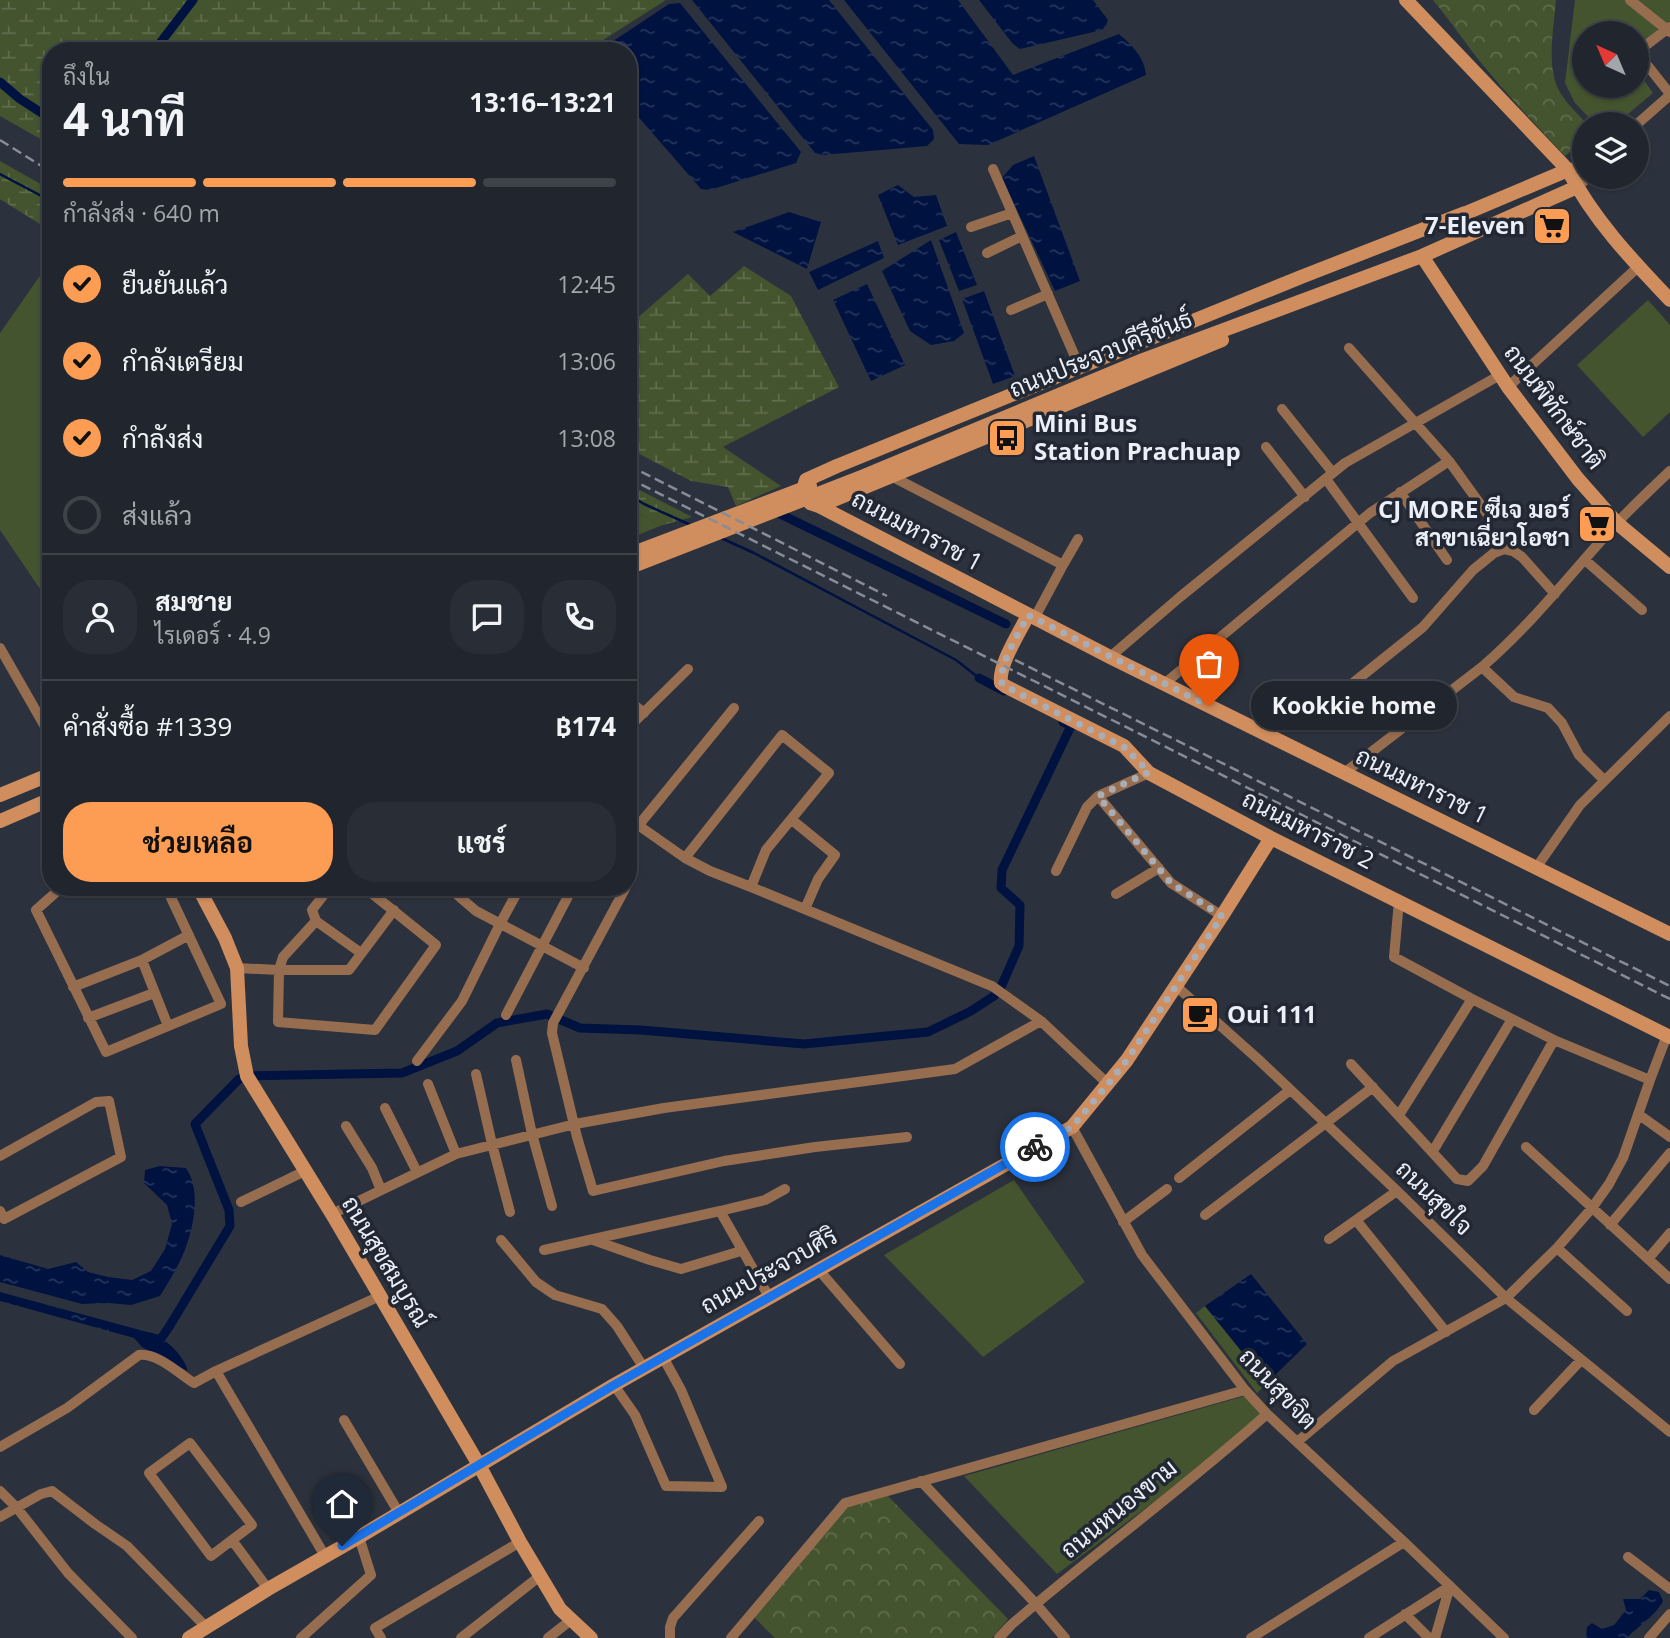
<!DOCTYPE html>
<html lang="th">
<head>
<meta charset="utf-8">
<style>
	body { margin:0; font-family:"Open Sans",Sarabun,sans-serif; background:#292e36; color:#f1f3f6; height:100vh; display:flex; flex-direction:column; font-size:26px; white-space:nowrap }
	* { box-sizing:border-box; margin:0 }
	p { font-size:23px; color:#a2a5aa }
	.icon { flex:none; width:38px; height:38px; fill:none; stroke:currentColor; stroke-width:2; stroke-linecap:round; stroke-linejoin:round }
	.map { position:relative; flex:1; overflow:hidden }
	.panel { position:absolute; left:42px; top:42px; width:595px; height:854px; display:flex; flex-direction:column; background:#21262e; border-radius:28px; box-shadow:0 2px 5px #0004,0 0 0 2px #3e434a }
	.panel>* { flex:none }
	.needle { width:46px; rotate:316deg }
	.tools { position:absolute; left:1572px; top:21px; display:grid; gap:14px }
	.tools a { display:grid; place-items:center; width:77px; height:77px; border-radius:50%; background:#21262e; box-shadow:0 2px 5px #0004,0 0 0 2px #3e434a; font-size:35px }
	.pin { position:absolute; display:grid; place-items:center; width:60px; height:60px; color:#fff; margin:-72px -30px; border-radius:50% 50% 50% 0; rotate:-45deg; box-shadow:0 0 7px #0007 }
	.pin .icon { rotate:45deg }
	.courier { position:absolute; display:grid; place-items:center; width:70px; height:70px; margin:-35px; border:5px solid #1a73e8; border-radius:50%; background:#fff; color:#222; box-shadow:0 2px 9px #0007 }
	.bubble { position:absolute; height:49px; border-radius:24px; background:#21262e; box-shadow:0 2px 5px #0004,0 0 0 2px #3e434a; font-size:23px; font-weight:700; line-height:49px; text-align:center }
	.summary em { font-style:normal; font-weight:700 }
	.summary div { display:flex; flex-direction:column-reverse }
	.summary { display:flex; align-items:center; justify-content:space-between; height:119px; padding:0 21px }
	h1 { font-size:46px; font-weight:700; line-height:52px }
	.bar { display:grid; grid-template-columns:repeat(4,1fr); gap:10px 7px; align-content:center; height:84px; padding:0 21px }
	.bar i { height:9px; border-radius:5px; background:#3e434a }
	.bar .active { background:#fd9d54 }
	.bar p { grid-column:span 4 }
	.line { display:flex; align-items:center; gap:18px; padding:0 21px; border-top:2px solid #3e434a }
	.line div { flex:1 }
	.round { display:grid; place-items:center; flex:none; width:74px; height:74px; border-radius:28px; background:#292e36 }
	ol { padding:0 21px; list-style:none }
	li { display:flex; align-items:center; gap:21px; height:77px }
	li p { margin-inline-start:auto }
	li .icon { padding:7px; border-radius:50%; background:#fd9d54; color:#111; stroke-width:4 }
	li:last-child { color:#a2a5aa }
	li i { width:38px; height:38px; border:4px solid #3e434a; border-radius:50% }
	.button { display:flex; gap:14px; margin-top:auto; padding:14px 21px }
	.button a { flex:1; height:80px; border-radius:28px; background:#fd9d54; color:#111; font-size:28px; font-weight:700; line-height:80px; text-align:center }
	.button a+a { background:#292e36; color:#f1f3f6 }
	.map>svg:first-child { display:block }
</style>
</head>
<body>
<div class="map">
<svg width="1670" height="1638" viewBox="0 0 1670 1638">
	<defs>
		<pattern id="forest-crowns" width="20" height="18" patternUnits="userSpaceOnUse" patternTransform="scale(1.75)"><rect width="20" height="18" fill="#44542e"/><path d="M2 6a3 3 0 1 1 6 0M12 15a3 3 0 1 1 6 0" fill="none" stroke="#5f6d4d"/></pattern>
		<pattern id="wetland-marsh" width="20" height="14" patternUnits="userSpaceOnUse" patternTransform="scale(1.75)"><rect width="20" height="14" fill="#44542e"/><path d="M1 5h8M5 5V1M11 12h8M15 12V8" fill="none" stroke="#5f6d4d"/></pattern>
		<pattern id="water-ripples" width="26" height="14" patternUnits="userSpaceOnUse" patternTransform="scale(1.75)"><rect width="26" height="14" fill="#001240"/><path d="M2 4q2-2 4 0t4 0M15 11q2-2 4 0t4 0" fill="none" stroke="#25355c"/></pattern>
	</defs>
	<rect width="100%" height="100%" fill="#2c323d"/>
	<path fill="#44542e" d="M1575,0H1670V21L1636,49V33H1584V86H1636V69L1653,93L1616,124H1595L1575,103L1565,83Z
		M51,260V605L0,530V333Z
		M1648,300L1670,325V412L1643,437L1577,365Z
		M628,507L660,526L628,539Z
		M1014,1180L1085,1282L983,1357L884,1255Z
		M1205,1306L1267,1383L1257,1393L1196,1313Z
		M1245,1396L1260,1414L1220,1453L1057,1574L964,1476Z"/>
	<path fill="url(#forest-crowns)" d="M1433,0H1556C1554,29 1545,69 1561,94C1568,105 1578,114 1587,124H1584V139L1565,156C1537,127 1509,96 1482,64C1465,43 1450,20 1433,0Z
		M886,1494L1008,1619L992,1638H775L753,1616L846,1506Z"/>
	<path fill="url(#wetland-marsh)" d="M0,0H666L589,49L578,51H51V145L0,116Z
		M0,161L51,190V231L0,199Z
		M744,266L791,296L839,387L723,447L781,486L736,506L728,487L691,481L628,448V326L688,274L710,296Z
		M628,484L692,517L660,526L628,507Z"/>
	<path fill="url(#water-ripples)" d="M692,0H829L933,130L934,139L927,146L823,155L815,153Z
		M844,0H958L1013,75L1119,34C1131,44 1145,58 1146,75L988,145L959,144Z
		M979,0H1093L1108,20L1106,25L1102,30L1020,49L1013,44Z
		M680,3L801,152L796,163L710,190L701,189L628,105V51H598L669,4Z
		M1034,156L1080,281L1055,291L1002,178L1013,165Z
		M898,185L914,197L936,195L947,226L898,245L878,195Z
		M789,212L821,222L807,269L733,232Z
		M956,232L977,285L959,291L939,240Z
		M931,240L964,333L954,341L931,345L910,331L882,271Z
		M878,241L884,258L818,290L809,272Z
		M867,284L905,365L871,381L833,300Z
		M984,291L1015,376L993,384L962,299Z
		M160,1166L186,1168C204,1193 191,1242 177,1267C172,1277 166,1286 160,1296L131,1305L108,1303L82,1304L0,1282V1255L48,1269L76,1262L88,1272L108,1277L132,1280L151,1271L165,1249L172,1224L167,1205L144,1183L145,1170Z
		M1251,1274L1307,1344L1267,1383L1205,1306Z
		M0,1292L151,1333C167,1340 183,1354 188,1371L142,1347L134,1338L0,1301Z
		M1649,1590L1659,1592L1663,1601C1657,1614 1637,1627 1627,1638H1586L1587,1627L1592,1623L1602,1629L1614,1625L1626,1610L1623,1599H1640Z"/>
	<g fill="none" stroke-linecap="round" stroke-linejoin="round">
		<path stroke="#001240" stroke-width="2.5" d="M0,174L51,201
			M628,494L644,504L693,526
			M721,538L754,553L956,660L979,678"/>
		<path stroke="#001240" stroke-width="9" d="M154,51L193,0
			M488,51L491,50
			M0,82L20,99L51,119
			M774,511L1006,624
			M979,678L1004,691
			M150,1337L160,1340L169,1327L230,1226L229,1210L195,1124L239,1079L247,1076L402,1073L457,1051L497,1023L547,1014L580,1028L641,1030L804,1044L928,1032L971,1011L994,996L1001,987L1019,946L1020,905L1001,888L1002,870L1071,726L1063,722"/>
		<path stroke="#976d50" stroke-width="10" d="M1630,0L1670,32
			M1670,27L1641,49L1640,56L1670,94
			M1636,125L1670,95
			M993,169L1080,368
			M1568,170L1584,162
			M1577,187L1589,177
			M971,227L1012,213
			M987,253L1022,236
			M1011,310L1048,294
			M1349,348L1449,461L1488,515
			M1508,387L1638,267
			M1282,409L1333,473
			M1266,447L1305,497
			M891,476L1063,565L1034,619
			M1326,479L1413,598
			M1400,492L1447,560
			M1585,560L1642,610
			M1063,565L1078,539
			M0,648L51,737
			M1110,657L1180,597L1345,463L1500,375
			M1482,667L1514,697L1548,708L1562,723L1579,755L1604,780
			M1164,684L1370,513L1449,461
			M1343,691L1423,627L1473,570L1494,553L1504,549L1513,551L1522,557L1555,594
			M628,700L644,713
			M628,728L688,669
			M1344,773L1482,667C1532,624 1572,572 1616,524C1633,506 1652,488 1670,471
			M1098,796L1171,883L1222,916
			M628,818L685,858L710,871L751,887L992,986L1041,1021L1108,1084
			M792,820L835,855L818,879L805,909
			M638,826L734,708
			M685,858L782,735L829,773L766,850L751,887
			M1536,868L1580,805L1670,716
			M1056,871L1087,807L1098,796L1149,773
			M628,873L632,875L628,883
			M62,887L36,910L106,1052L221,1004L166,887
			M330,887L312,910L316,921L283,957L279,970L278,1022L375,1030L436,945L364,887
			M448,887L476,911L584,968
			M626,887L553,1023L552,1033L577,1137L593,1191L724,1161L815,1147L907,1137
			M1116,894L1159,868
			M1399,901L1394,957L1472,999L1554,1040L1650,1080
			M316,921L361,953
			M142,960L168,1026
			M237,968L279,970H349L394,910
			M1176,986L1259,1060L1397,1191L1506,1298L1670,1432
			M73,987L142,960L189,935
			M506,1015L573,887
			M88,1018L154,993
			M516,1060L532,1134L552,1206
			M417,1061L462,1001L500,924L520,887
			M1351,1064L1457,1179L1468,1181L1483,1166L1554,1040
			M476,1074L492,1144L510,1212
			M428,1084L456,1154
			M385,1108L417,1172
			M1638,1114L1670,1137
			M1399,1115L1472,999
			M346,1126L372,1168L381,1190
			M1072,1127L1142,1255L1245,1390L1267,1414L1404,1542L1504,1638
			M1526,1147L1670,1279
			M1433,1151L1512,1019
			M0,1156L96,1102L109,1101L121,1157L4,1219L0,1211
			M1179,1178L1290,1090
			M241,1202L305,1171
			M720,1211L765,1200L785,1189
			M332,1214L456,1154L575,1124L664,1108L955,1069L1041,1021
			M1205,1215L1373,1087
			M1356,1220L1446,1332
			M1123,1222L1167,1189
			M1610,1225L1670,1153
			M1329,1239L1397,1191
			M501,1240L536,1282L555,1295L602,1309L617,1326L644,1368
			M593,1240L650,1260L681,1269L741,1251
			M1557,1248L1627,1311
			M544,1250L720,1211L769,1297
			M1648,1259L1670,1233
			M818,1269L900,1364
			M216,1371L325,1556
			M614,1385L635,1415L666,1486L722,1487L681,1390L663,1357
			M1534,1410L1581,1360
			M344,1420L399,1513
			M1297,1442L1393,1361L1506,1298L1557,1248L1592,1208L1609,1184L1623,1158L1650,1080L1667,1035
			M0,1447L67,1408L139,1355C158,1353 178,1373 194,1383L216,1371L380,1296
			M921,1481L1036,1604L1065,1638
			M0,1491L17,1508L68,1573L132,1638
			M0,1517L41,1494L52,1491L95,1524L127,1546L206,1627
			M232,1540L211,1556L149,1473L190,1443L252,1525L232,1540L268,1589
			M1628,1557L1670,1589
			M1405,1614L1429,1638
			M301,1638L371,1575L359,1537
			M381,1638L375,1628L520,1542
			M461,1638L540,1576
			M548,1638L571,1620
			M670,1638V1627L673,1618L759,1521
			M731,1638L845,1503L1245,1390
			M999,1638L1011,1625C1095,1553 1184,1488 1267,1414
			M1251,1638L1404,1542
			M1369,1638L1450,1586
			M1435,1638L1450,1586
			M1649,1638L1670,1614"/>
		<path stroke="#d08d5d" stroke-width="14" d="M1406,0L1568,170C1593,219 1632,260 1670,300
			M1465,213L1301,277L837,466L806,480L803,490L810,503L819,506L1110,657L1670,934
			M1459,216L1568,170
			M1422,256L1508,387L1578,479L1617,523L1670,567
			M819,506L1222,340
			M628,555L810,486
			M628,568L864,476L1143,360L1422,256L1577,187
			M1028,615C1020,632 998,665 1001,683L1005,686L1124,746L1149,773L1271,838L1670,1037
			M0,795L51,774
			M0,821L51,799
			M198,887L225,938L237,968L241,1046L247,1076L332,1214L479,1465L520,1542L560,1609L591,1638
			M189,1638L268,1589L359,1537L614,1385L1072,1127L1127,1060L1222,916L1271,838"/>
		<path stroke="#878c96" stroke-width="2.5" stroke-dasharray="10 5" stroke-linecap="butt" d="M0,140L51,172
			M628,465L887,596
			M628,478L1670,999
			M1015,660L1670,986"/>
	</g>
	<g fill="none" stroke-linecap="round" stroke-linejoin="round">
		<path stroke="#a8adb6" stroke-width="7" stroke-dasharray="0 12.6" d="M1035,1147L1072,1127L1108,1084L1127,1060L1222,916L1171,883L1098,796L1149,772L1124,747L1005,686L1002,683C998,665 1020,632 1028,615L1209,706"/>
		<path stroke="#1a73e8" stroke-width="9" d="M342,1546L614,1385L1035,1147"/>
	</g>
	<defs>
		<symbol id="supermarket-square" viewBox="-11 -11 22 22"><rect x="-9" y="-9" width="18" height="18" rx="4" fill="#fd9d54" stroke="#222833"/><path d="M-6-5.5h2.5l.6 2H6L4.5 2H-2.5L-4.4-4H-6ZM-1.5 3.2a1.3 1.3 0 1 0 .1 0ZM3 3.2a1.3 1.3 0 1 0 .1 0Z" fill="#111"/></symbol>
		<symbol id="bus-square" viewBox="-11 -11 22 22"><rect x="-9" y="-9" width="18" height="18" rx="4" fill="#fd9d54" stroke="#222833"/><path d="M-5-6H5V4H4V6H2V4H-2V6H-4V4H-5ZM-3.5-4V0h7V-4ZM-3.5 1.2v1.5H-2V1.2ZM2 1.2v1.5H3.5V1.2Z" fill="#111"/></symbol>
		<symbol id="cafe-square" viewBox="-11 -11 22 22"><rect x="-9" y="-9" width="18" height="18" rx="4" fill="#fd9d54" stroke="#222833"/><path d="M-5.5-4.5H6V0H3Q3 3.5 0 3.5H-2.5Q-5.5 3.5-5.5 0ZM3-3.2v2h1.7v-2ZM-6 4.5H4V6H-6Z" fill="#111"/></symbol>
	</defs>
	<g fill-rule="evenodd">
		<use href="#supermarket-square" x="1530" y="204" width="44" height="44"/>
		<use href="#bus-square" x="985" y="416" width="44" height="44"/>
		<use href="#supermarket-square" x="1575" y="502" width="44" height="44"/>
		<use href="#cafe-square" x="1178" y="993" width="44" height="44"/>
	</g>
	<g text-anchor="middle" stroke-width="7" stroke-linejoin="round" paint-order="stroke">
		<g font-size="24" font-weight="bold" fill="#ebeff7" stroke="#222833" text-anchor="end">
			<text x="1525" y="234">7-Eleven</text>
			<text x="1034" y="432" text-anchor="start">Mini Bus<tspan x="1034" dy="28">Station Prachuap</tspan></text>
			<text x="1570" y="518">CJ MORE ซีเจ มอร์<tspan x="1570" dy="28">สาขาเฉี่ยวโอชา</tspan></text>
			<text x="1227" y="1023" text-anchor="start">Oui 111</text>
		</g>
		<g font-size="24" fill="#ebeff7" stroke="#222833">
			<text transform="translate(1101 354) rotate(-22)" y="8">ถนนประจวบคีรีขันธ์</text>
			<text transform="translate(1554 407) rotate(53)" y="8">ถนนพิทักษ์ชาติ</text>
			<text transform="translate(917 531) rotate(28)" y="8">ถนนมหาราช 1</text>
			<text transform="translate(1422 786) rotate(26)" y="8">ถนนมหาราช 1</text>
			<text transform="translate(1308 830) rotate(27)" y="8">ถนนมหาราช 2</text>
			<text transform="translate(1434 1198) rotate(44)" y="8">ถนนสุขใจ</text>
			<text transform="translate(386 1262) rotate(59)" y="8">ถนนสุขสมบูรณ์</text>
			<text transform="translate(769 1271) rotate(-29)" y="8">ถนนประจวบศิริ</text>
			<text transform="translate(1278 1389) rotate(47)" y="8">ถนนสุขจิต</text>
			<text transform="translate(1119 1509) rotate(-39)" y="8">ถนนหนองขาม</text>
		</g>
	</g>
</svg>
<div class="tools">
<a><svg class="needle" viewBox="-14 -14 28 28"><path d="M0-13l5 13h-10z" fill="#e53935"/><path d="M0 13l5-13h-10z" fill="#a2a5aa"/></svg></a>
<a><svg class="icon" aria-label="layers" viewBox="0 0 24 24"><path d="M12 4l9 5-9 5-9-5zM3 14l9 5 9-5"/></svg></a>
</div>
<div class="pin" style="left:1209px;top:706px;background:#ea580c"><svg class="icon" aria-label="bag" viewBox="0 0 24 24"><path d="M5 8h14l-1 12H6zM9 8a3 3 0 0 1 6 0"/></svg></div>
<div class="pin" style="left:342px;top:1546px;background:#1f2937"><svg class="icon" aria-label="home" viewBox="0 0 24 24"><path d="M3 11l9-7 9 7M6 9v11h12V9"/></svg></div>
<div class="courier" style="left:1035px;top:1147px"><svg class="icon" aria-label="bike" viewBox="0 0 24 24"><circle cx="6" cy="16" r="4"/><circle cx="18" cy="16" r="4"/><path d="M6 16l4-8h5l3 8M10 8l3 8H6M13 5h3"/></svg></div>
<div class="bubble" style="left:1251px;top:681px;width:206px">Kookkie home</div>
<section class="panel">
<div class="summary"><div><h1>4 นาที</h1><p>ถึงใน</p></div><em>13:16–13:21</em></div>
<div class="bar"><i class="active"></i><i class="active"></i><i class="active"></i><i></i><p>กำลังส่ง · 640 m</p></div>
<ol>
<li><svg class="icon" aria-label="check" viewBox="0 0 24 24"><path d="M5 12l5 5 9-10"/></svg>ยืนยันแล้ว<p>12:45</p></li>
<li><svg class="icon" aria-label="check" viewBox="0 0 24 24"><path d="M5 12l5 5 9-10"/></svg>กำลังเตรียม<p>13:06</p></li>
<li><svg class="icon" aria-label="check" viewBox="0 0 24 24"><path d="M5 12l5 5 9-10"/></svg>กำลังส่ง<p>13:08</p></li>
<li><i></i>ส่งแล้ว</li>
</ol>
<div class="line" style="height:126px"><a class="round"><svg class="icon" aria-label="person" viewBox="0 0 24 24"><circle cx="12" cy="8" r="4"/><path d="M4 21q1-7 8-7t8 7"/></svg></a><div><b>สมชาย</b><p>ไรเดอร์ · 4.9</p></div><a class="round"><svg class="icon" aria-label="chat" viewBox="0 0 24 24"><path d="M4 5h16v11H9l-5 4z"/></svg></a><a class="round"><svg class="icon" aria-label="phone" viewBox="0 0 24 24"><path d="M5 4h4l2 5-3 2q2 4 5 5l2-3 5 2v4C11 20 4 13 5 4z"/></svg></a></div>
<div class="line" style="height:91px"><div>คำสั่งซื้อ #1339</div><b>฿174</b></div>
<div class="button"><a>ช่วยเหลือ</a><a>แชร์</a></div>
</section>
</div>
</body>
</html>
